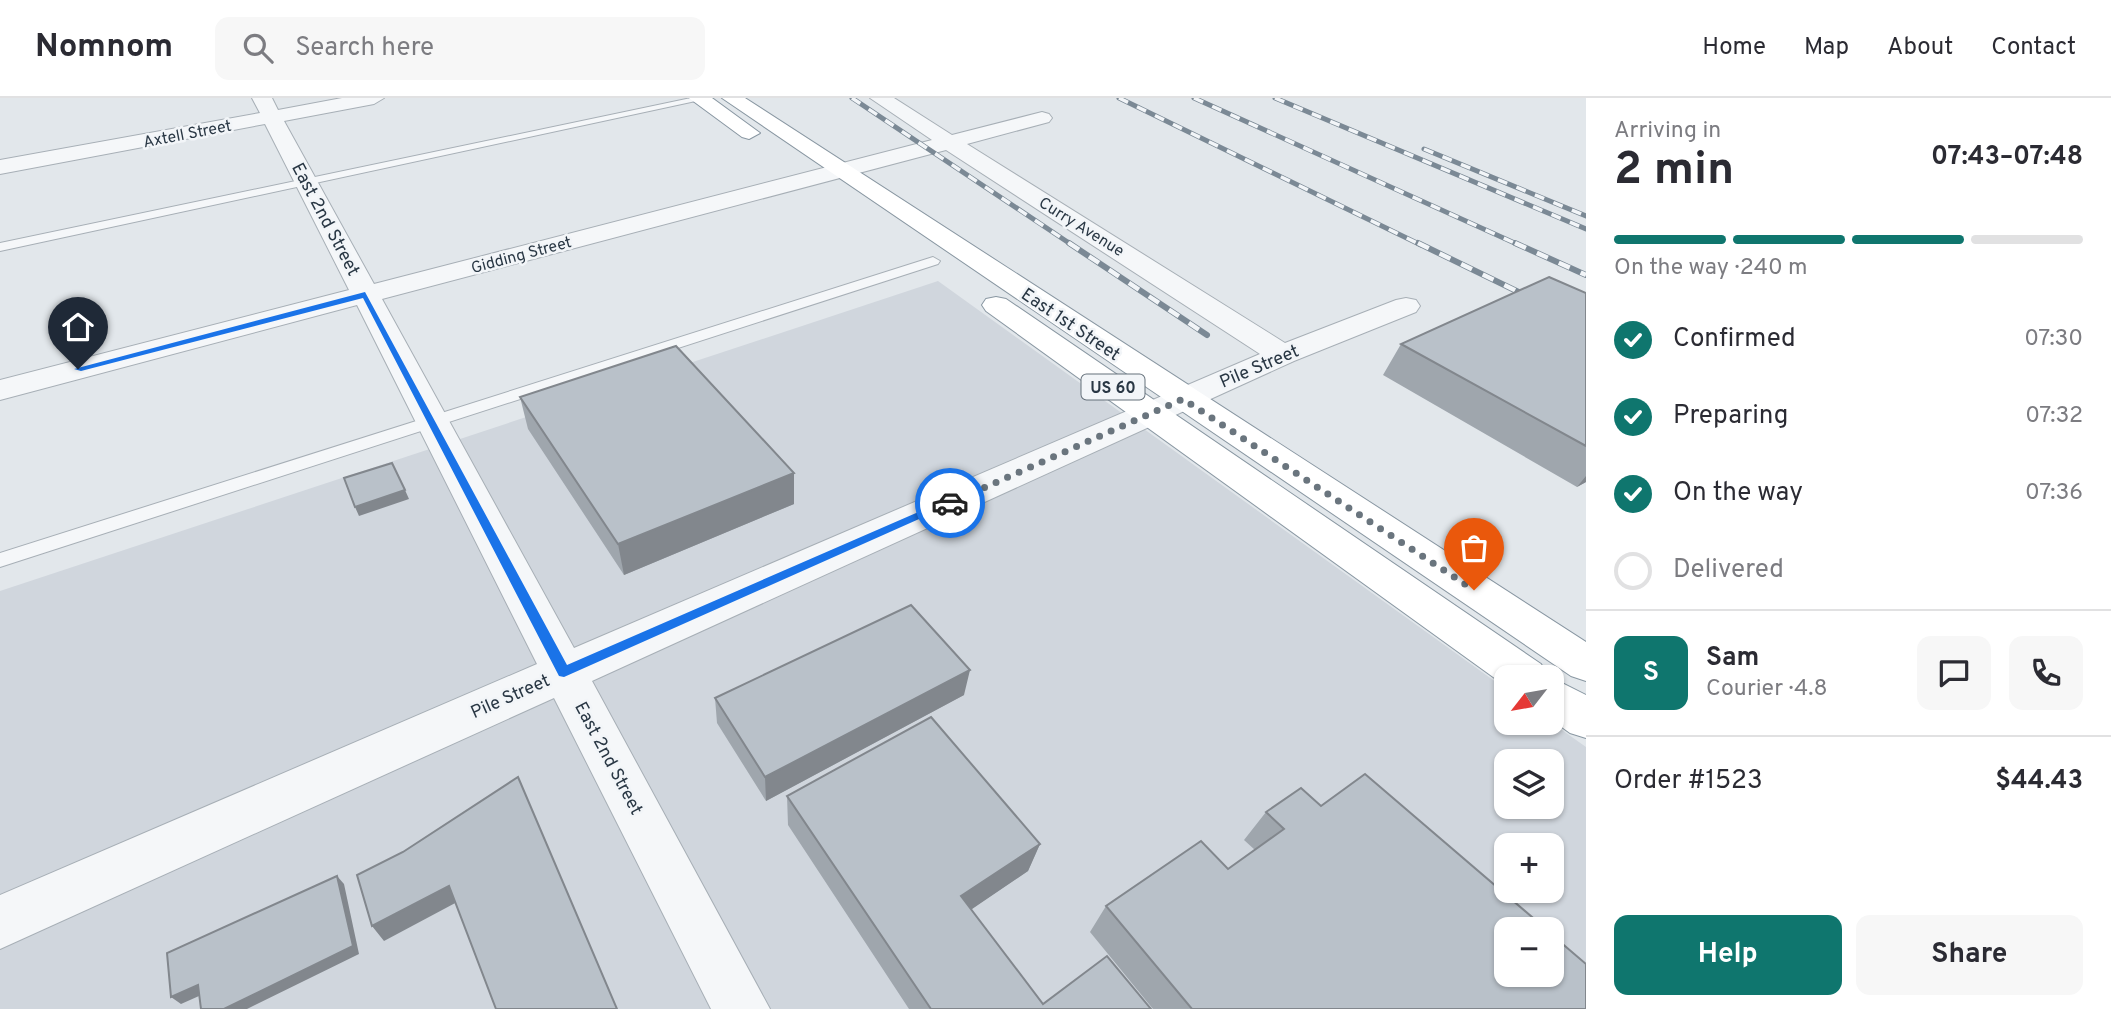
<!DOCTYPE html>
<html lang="en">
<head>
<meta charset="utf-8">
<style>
	body { margin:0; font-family:Overpass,sans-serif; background:#f7f7f7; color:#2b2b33; height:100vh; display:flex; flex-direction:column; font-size:26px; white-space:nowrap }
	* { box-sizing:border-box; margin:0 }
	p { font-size:23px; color:#7c7c81 }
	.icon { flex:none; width:38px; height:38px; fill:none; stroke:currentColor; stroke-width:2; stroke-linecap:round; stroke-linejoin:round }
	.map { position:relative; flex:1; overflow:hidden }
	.side { display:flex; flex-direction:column; background:#fff; width:525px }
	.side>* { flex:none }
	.needle { width:46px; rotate:239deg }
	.tools { position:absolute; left:1494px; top:567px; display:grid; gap:14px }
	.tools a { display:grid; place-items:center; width:70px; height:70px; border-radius:14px; background:#fff; box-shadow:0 2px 5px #0004; font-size:35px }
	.pin { position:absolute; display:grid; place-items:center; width:60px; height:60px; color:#fff; margin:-72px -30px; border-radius:50% 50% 50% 0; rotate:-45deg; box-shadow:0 0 7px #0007 }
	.pin .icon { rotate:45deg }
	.courier { position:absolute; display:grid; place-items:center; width:70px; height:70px; margin:-35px; border:5px solid #1a73e8; border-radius:50%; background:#fff; color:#222; box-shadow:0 2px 9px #0007 }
	.summary em { font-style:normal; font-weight:700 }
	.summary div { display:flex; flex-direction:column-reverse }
	.summary { display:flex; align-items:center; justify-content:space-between; height:119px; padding:0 28px }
	h1 { font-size:46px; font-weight:700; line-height:52px }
	.bar { display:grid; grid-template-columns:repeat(4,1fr); gap:10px 7px; align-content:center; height:84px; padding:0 28px }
	.bar i { height:9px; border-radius:5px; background:#e1e1e2 }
	.bar .current { background:#0f766e }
	.bar p { grid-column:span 4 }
	.line { display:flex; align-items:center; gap:18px; padding:0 28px; border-top:2px solid #e1e1e2 }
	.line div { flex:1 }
	.round { display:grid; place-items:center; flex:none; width:74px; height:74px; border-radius:14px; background:#f7f7f7 }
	ol { padding:0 28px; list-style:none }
	li { display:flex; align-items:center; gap:21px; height:77px }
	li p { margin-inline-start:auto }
	li .icon { padding:7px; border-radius:50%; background:#0f766e; color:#fff; stroke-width:4 }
	li:last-child { color:#7c7c81 }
	li i { width:38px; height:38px; border:4px solid #e1e1e2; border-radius:50% }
	.cta { display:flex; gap:14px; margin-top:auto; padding:14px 28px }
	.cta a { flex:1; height:80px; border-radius:14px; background:#0f766e; color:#fff; font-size:28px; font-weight:700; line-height:80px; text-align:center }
	.cta a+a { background:#f7f7f7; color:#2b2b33 }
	header { display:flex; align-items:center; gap:42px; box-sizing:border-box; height:98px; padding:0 35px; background:#fff; border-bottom:2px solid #e1e1e2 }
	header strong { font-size:33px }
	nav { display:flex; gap:38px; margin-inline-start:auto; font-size:24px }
	.search { width:490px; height:63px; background:#f7f7f7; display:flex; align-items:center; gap:18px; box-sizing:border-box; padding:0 24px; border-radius:14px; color:#7c7c81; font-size:26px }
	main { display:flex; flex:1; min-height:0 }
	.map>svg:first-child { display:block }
</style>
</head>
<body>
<header>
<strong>Nomnom</strong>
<div class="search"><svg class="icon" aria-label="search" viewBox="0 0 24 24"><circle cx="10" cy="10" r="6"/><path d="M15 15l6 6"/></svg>Search here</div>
<nav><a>Home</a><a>Map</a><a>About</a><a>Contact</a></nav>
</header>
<main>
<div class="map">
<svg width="1586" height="911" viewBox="0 0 1586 911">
	<rect width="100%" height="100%" fill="#e2e7eb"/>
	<path fill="#d0d6dd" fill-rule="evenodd" d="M938,183L1507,592V625H1552L1586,649V911H0V493ZM1507,663H1552V709H1507ZM1507,747H1552V793H1507ZM1507,831H1552V877H1507Z"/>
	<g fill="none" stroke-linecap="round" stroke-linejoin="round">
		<defs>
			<path id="service" d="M691,0L705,1L0,153V145Z
				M933,159L940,163L938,166L0,469V455Z"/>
			<path id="minor" d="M252,0H272L278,12L342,0H384L374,6L284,23L374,186L932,42L870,0H894L952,37L1042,14L1049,16L1052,20L1049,24L967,46L1285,245L1396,202L1406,200L1416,202L1420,208L1416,214L1294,263L592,583L770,911H711L554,600L0,851V797L537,566L357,207L0,302V282L349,192L265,26L0,76V62L260,15ZM946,52L1260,256L574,550L382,201Z"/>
			<path id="trunk" d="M689,0H712L760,35L749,41L742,39Z
				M722,0H745L1586,544V583L1571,578Z
				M996,199L1006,201L1541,566L1548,579H1507V589L986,213L982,207L986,201Z
				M1552,580L1586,597V640L1570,635L1552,622Z"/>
		</defs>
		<use href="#service" stroke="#a7afb6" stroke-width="2"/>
		<use href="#minor" stroke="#a7afb6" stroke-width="2"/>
		<use href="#trunk" stroke="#8997a2" stroke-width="2"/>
		<use href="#service" fill="#f5f7f9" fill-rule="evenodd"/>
		<use href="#minor" fill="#f5f7f9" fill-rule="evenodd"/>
		<use href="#trunk" fill="#fff" fill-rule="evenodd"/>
		<defs>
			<path id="rail-far1" d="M852,0L1072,147
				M1119,0L1421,147
				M1194,0L1519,147
				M1275,0L1586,131
				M1424,51L1586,118"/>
			<path id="rail" d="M1069,145L1207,237
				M1418,145L1533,201
				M1515,145L1586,177"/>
		</defs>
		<use href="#rail-far1" stroke="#7b8995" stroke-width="5"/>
		<use href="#rail" stroke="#7b8995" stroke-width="6"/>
		<use href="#rail-far1" stroke="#f2f5f8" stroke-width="3.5" stroke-dasharray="10" stroke-linecap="butt"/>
		<use href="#rail" stroke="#f2f5f8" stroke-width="4.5" stroke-dasharray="12" stroke-linecap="butt"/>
	</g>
	<path fill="#9fa6ad" d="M1586,195V384L1577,389L1383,277L1401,246Z
		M520,299L794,375V406L624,477L528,331Z
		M964,597L766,703L717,625L715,600Z
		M787,698L1040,746L1028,773L971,811L1043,906L1151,911H909L788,727Z
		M1321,708L1586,911H1153L1090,834L1106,808L1228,771L1255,752L1244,742L1266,714Z"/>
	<path fill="#82878d" d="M794,375V406L624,477L618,446Z
		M1586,378V384L1577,389Z
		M405,392L409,401L359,418L355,409Z
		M970,572L964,597L766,703L765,679Z
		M1040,746L1028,773L953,824L961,798Z
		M337,778L344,786L359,856L247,911H224Z
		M449,788L459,803L384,843L372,828Z
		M198,887L208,894L181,906L171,899Z"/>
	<path fill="#b9c1c9" stroke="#82878d" stroke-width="2" d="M1549,179L1586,195V348L1401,246Z
		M676,248L794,375L618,446L520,299Z
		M392,365L405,392L355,409L344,380Z
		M911,507L970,572L765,679L715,600Z
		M931,619L1040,746L961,798L1043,906L1107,858L1151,911H931L787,698Z
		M1365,676L1546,831H1507V877H1552V837L1586,866V911H1192L1106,808L1201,743L1228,771L1284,731L1266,714L1301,690L1321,708Z
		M518,679L617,911H496L449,788L372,828L357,777L403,754Z
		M337,778L353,848L224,911H201L198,887L171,899L167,855Z"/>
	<path fill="#1a73e8" d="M365,194L567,567L946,402L955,405L564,579L559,578L363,200L81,273L74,271Z"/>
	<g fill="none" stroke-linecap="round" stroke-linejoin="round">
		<path stroke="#6a757e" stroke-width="7" stroke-dasharray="0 12.6" d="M950,405L1183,301L1474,492"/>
	</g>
	<g text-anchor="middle" stroke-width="5" stroke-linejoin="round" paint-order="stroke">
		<g font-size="16" fill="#293744" stroke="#f2f5f8">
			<text transform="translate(187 35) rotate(-11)" y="6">Axtell Street</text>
			<text transform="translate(1082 128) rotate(32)" y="6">Curry Avenue</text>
			<text transform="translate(521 156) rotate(-15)" y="6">Gidding Street</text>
		</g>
		<rect fill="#f2f5f8" stroke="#65707a" stroke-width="2" x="1081.5" y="276.5" width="63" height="25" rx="5"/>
		<g font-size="16" font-weight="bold" fill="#293744">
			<text x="1113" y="295">US 60</text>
		</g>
		<g font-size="18" fill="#293744" stroke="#f2f5f8">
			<text transform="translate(326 121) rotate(62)" y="6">East 2nd Street</text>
			<text transform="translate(1071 226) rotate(34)" y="6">East 1st Street</text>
			<text transform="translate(1259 268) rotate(-23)" y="6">Pile Street</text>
			<text transform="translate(510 598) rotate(-24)" y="6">Pile Street</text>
			<text transform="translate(609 660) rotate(62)" y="6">East 2nd Street</text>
		</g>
	</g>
</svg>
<div class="tools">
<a><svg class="needle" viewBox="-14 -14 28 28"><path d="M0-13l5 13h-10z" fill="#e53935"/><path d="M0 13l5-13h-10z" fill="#7c7c81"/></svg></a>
<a><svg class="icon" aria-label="layers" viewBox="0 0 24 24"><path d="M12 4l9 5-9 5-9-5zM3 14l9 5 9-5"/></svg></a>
<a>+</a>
<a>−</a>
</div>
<div class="pin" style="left:1474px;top:492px;background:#ea580c"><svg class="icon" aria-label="bag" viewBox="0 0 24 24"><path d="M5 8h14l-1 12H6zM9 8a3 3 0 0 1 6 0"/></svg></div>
<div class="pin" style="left:78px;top:271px;background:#1f2937"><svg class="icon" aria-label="home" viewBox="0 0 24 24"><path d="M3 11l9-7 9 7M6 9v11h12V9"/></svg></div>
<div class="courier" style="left:950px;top:405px"><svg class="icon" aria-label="car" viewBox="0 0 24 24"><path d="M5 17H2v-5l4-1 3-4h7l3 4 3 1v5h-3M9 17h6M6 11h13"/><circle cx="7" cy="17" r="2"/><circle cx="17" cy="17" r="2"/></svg></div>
</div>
<section class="side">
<div class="summary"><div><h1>2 min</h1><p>Arriving in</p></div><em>07:43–07:48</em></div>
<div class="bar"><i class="current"></i><i class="current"></i><i class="current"></i><i></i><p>On the way · 240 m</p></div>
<ol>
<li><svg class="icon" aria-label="check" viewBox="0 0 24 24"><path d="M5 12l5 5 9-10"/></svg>Confirmed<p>07:30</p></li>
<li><svg class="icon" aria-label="check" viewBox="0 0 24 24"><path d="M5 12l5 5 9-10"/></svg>Preparing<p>07:32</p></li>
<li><svg class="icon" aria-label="check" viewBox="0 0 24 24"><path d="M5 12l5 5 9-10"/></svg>On the way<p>07:36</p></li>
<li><i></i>Delivered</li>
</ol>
<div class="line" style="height:126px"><b class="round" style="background:#0f766e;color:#fff">S</b><div><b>Sam</b><p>Courier · 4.8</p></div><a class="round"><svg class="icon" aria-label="chat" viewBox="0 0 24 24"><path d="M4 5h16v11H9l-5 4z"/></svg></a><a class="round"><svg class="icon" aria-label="phone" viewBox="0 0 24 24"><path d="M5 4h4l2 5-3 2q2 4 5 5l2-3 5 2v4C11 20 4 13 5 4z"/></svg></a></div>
<div class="line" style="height:91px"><div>Order #1523</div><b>$44.43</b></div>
<div class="cta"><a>Help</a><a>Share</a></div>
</section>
</main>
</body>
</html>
